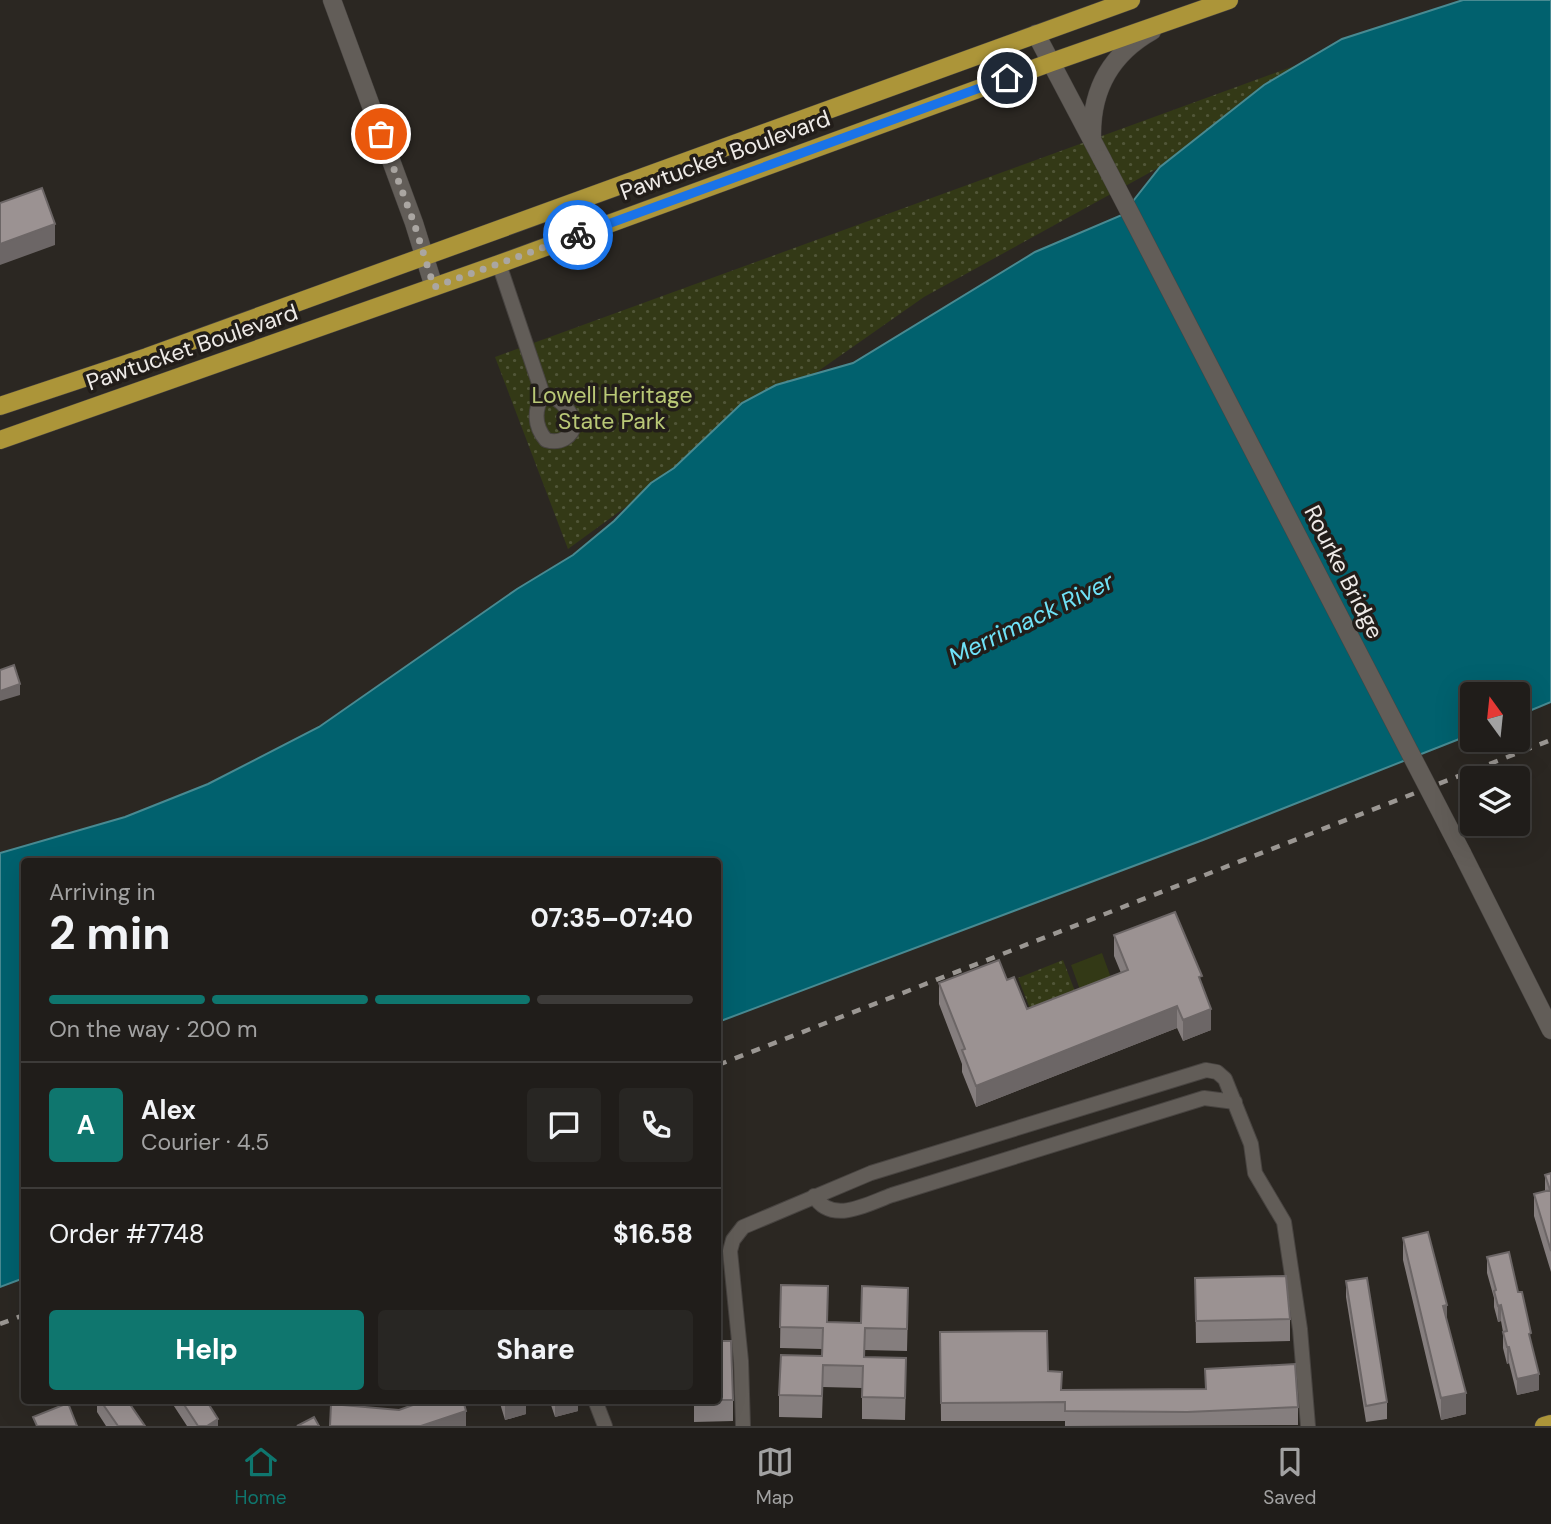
<!DOCTYPE html>
<html lang="en">
<head>
<meta charset="utf-8">
<style>
	body { margin:0; font-family:"DM Sans",sans-serif; background:#282623; color:#f1f3f6; height:100vh; display:flex; flex-direction:column; font-size:26px; white-space:nowrap }
	* { box-sizing:border-box; margin:0 }
	p { font-size:23px; color:#a2a2a2 }
	.icon { flex:none; width:38px; height:38px; fill:none; stroke:currentColor; stroke-width:2; stroke-linecap:round; stroke-linejoin:round }
	.map { position:relative; flex:1; overflow:hidden }
	.drawer { position:absolute; left:21px; top:858px; width:700px; height:546px; display:flex; flex-direction:column; background:#201d1a; border-radius:7px; box-shadow:0 7px 28px #0002,0 0 0 2px #3d3b39 }
	.drawer>* { flex:none }
	.needle { width:46px; rotate:345deg }
	.fabs { position:absolute; left:1460px; top:682px; display:grid; gap:14px }
	.fabs a { display:grid; place-items:center; width:70px; height:70px; border-radius:7px; background:#201d1a; box-shadow:0 7px 28px #0002,0 0 0 2px #3d3b39; font-size:35px }
	.pin { position:absolute; display:grid; place-items:center; width:60px; height:60px; color:#fff; margin:-30px; border:4px solid #fff; border-radius:50%; box-shadow:0 2px 7px #0007 }
	.courier { position:absolute; display:grid; place-items:center; width:70px; height:70px; margin:-35px; border:5px solid #1a73e8; border-radius:50%; background:#fff; color:#222; box-shadow:0 2px 9px #0007 }
	.summary em { font-style:normal; font-weight:700 }
	.summary div { display:flex; flex-direction:column-reverse }
	.summary { display:flex; align-items:center; justify-content:space-between; height:119px; padding:0 28px }
	h1 { font-size:46px; font-weight:700; line-height:52px }
	.bar { display:grid; grid-template-columns:repeat(4,1fr); gap:10px 7px; align-content:center; height:84px; padding:0 28px }
	.bar i { height:9px; border-radius:5px; background:#3d3b39 }
	.bar .active { background:#0f766e }
	.bar p { grid-column:span 4 }
	.line { display:flex; align-items:center; gap:18px; padding:0 28px; border-top:2px solid #3d3b39 }
	.line div { flex:1 }
	.round { display:grid; place-items:center; flex:none; width:74px; height:74px; border-radius:7px; background:#282623 }
	.action { display:flex; gap:14px; margin-top:auto; padding:14px 28px }
	.action a { flex:1; height:80px; border-radius:7px; background:#0f766e; color:#fff; font-size:28px; font-weight:700; line-height:80px; text-align:center }
	.action a+a { background:#282623; color:#f1f3f6 }
	.tab-bar { display:flex; justify-content:space-around; align-items:center; height:98px; border-top:2px solid #3d3b39; background:#201d1a; font-size:19px; color:#a2a2a2 }
	.tab-bar a { display:grid; justify-items:center; gap:4px }
	.tab-bar .active { color:#0f766e }
	.map>svg:first-child { display:block }
</style>
</head>
<body>
<div class="map">
<svg width="1551" height="1426" viewBox="0 0 1551 1426">
	<defs>
		<pattern id="grass-dots" width="8" height="8" patternUnits="userSpaceOnUse" patternTransform="scale(1.75)"><rect width="8" height="8" fill="#333916"/><path d="M2 2h.1M6 6h.1" fill="none" stroke="#515638" stroke-width="1.8" stroke-linecap="round"/></pattern>
	</defs>
	<rect width="100%" height="100%" fill="#2b2722"/>
	<path fill="url(#grass-dots)" d="M1379,35L1218,135L924,297L660,482L568,549L495,357Z
		M1063,960L1081,1007L1036,1024L1018,978Z"/>
	<path fill="#333916" d="M1102,953L1114,986L1083,998L1071,965Z"/>
	<path fill="#01616e" stroke="#488a92" stroke-width="2" d="M1463,0H1551V702L1517,716V695H1472V734L1203,840L718,1022V861H24V1278L0,1287V853L125,817L208,784L319,727L517,589L573,555L614,521L651,483L674,468L742,403L776,385L853,363L1035,252L1122,215L1160,167L1264,85L1342,39Z"/>
	<g fill="none" stroke-linecap="round" stroke-linejoin="round">
		<defs>
			<path id="street" d="M499,264L543,395C559,396 569,409 575,423C572,438 560,444 546,440C534,426 534,410 543,395
				M814,1196C832,1225 867,1204 892,1195L1204,1098L1235,1102
				M595,1400L605,1426
				M743,1426L741,1361L730,1251L733,1240L743,1227L871,1173L1206,1070L1217,1072L1225,1079L1251,1144L1255,1173L1284,1222L1300,1329L1308,1426"/>
			<path id="secondary" d="M332,0L414,223L434,287
				M1036,34L1102,159
				M1092,137C1091,89 1111,54 1152,31
				M1462,853L1551,1030"/>
			<path id="primary" d="M0,406L147,357L1131,0
				M0,440L499,264L1052,62L1229,0
				M1544,1426L1551,1424"/>
		</defs>
		<use href="#street" stroke="#484441" stroke-width="16"/>
		<use href="#secondary" stroke="#484441" stroke-width="19"/>
		<use href="#primary" stroke="#484441" stroke-width="19"/>
		<use href="#street" stroke="#625d58" stroke-width="14"/>
		<use href="#secondary" stroke="#625d58" stroke-width="18"/>
		<use href="#primary" stroke="#ac9539" stroke-width="18"/>
		<path stroke="#9b9793" stroke-width="4.5" stroke-dasharray="9 9" stroke-linecap="butt" d="M718,1065L1551,740
			M0,1324L24,1315"/>
		<defs>
			<path id="secondary-bridge" d="M1102,159L1462,853"/>
		</defs>
		<use href="#secondary-bridge" stroke="#484441" stroke-width="19" stroke-linecap="butt"/>
		<use href="#secondary-bridge" stroke="#625d58" stroke-width="18"/>
	</g>
	<path fill="#857e7e" d="M1114,935L1202,986L1211,1030L1183,1041L1177,1028L976,1107L962,1072V1064L939,1004V983L1007,980L1027,1009L1121,973L1114,956Z
		M1551,1173V1272L1534,1216V1194L1545,1191V1175Z
		M1403,1238L1447,1322L1466,1414L1441,1420L1403,1260Z
		M1487,1257L1518,1292L1531,1342L1539,1390L1517,1395L1509,1363L1507,1364L1503,1348V1332L1501,1321L1498,1322L1494,1307V1298L1487,1273Z
		M1195,1278L1290,1319V1341L1196,1343Z
		M1346,1281L1387,1402V1419L1366,1422L1346,1297Z
		M781,1285L827,1322L861,1323L908,1309L907,1351L865,1350V1357L906,1380L905,1420L862,1419V1388L823,1387L822,1418L779,1417V1395L822,1356V1349L780,1348Z
		M940,1332L1048,1371L1062,1390L1205,1389V1369L1298,1407V1425L1065,1426V1421H941Z
		M97,1400H127L145,1426H106L97,1412Z
		M170,1400H206L218,1426H187Z
		M499,1400H526V1414L505,1420Z
		M551,1400H578V1411L555,1417L551,1405Z
		M694,1400H733V1421L694,1422Z"/>
	<path fill="#6c6666" d="M55,224V245L0,265V244Z
		M20,684V695L0,701V691Z
		M1177,1006V1028L976,1107V1086Z
		M1211,1009V1030L1183,1041V1020Z
		M1447,1305V1327L1443,1306Z
		M1501,1305V1321L1498,1322V1306Z
		M1507,1347H1509V1363L1507,1364Z
		M1539,1374V1390L1517,1395V1379Z
		M1466,1393V1414L1441,1420V1398Z
		M519,1400H526V1414L505,1420V1404Z
		M558,1400H578V1411L555,1417V1401Z
		M466,1411V1426H421Z
		M218,1419V1426H207Z"/>
	<path fill="#9b9292" stroke="#6c6666" stroke-width="2" d="M42,188L55,224L0,244V203Z
		M14,665L20,684L0,691V670Z
		M1175,912L1202,976L1199,977L1211,1009L1183,1020L1177,1006L976,1086L962,1050L965,1049L939,983L999,960L1007,980L1014,977L1027,1009L1128,970L1114,935Z
		M1551,1173V1251L1534,1194L1550,1190L1545,1175Z
		M1428,1232L1447,1305L1443,1306L1466,1393L1441,1398L1403,1238Z
		M1509,1252L1518,1292H1522L1531,1333L1529,1334L1539,1374L1517,1379L1509,1347H1507L1503,1332L1507,1331L1501,1305L1498,1306L1494,1291L1496,1290L1487,1257Z
		M1286,1276L1290,1319L1196,1321L1195,1278Z
		M1367,1278L1387,1402L1366,1406L1346,1281Z
		M781,1285L828,1286L827,1322L861,1323L862,1286L908,1288L907,1329L865,1328L864,1357L906,1358L905,1398L862,1397L863,1366L823,1365L822,1396L779,1395L781,1355L822,1356L823,1328L780,1327Z
		M1047,1331L1048,1371L1062,1372L1061,1390L1206,1389L1205,1369L1295,1364L1298,1407L1187,1412L1065,1411V1402L941,1403L940,1332Z
		M718,1341H731L733,1400H718Z
		M100,1400H127L145,1426H118Z
		M181,1400H206L218,1419L207,1426H198Z
		M427,1400H463L466,1411L421,1426H330L331,1404L399,1410Z
		M504,1400H519L505,1404Z
		M68,1403L77,1426H37L33,1417Z
		M314,1417L319,1426H297Z"/>
	<g fill="none" stroke-linecap="round" stroke-linejoin="round">
		<path stroke="#aaa6a2" stroke-width="7" stroke-dasharray="0 12.6" d="M381,134L414,223L434,287L578,235"/>
		<path stroke="#1a73e8" stroke-width="9" d="M578,235L1007,78"/>
	</g>
	<g text-anchor="middle" stroke-width="7" stroke-linejoin="round" paint-order="stroke">
		<g font-size="23" fill="#eeeae7" stroke="#221d19">
			<text transform="translate(725 155) rotate(-20)" y="8">Pawtucket Boulevard</text>
			<text transform="translate(192 347) rotate(-19)" y="8">Pawtucket Boulevard</text>
			<text transform="translate(1344 572) rotate(63)" y="8">Rourke Bridge</text>
		</g>
		<g font-size="23" fill="#b9c876" stroke="#221d19">
			<text x="612" y="403">Lowell Heritage<tspan x="612" dy="26">State Park</tspan></text>
		</g>
		<g font-size="24" font-style="italic" fill="#6fe2f8" stroke="#221d19">
			<text transform="translate(1031 619) rotate(-26)" y="8">Merrimack River</text>
		</g>
	</g>
</svg>
<div class="fabs">
<a><svg class="needle" viewBox="-14 -14 28 28"><path d="M0-13l5 13h-10z" fill="#e53935"/><path d="M0 13l5-13h-10z" fill="#a2a2a2"/></svg></a>
<a><svg class="icon" aria-label="layers" viewBox="0 0 24 24"><path d="M12 4l9 5-9 5-9-5zM3 14l9 5 9-5"/></svg></a>
</div>
<div class="pin" style="left:381px;top:134px;background:#ea580c"><svg class="icon" aria-label="bag" viewBox="0 0 24 24"><path d="M5 8h14l-1 12H6zM9 8a3 3 0 0 1 6 0"/></svg></div>
<div class="pin" style="left:1007px;top:78px;background:#1f2937"><svg class="icon" aria-label="home" viewBox="0 0 24 24"><path d="M3 11l9-7 9 7M6 9v11h12V9"/></svg></div>
<div class="courier" style="left:578px;top:235px"><svg class="icon" aria-label="bike" viewBox="0 0 24 24"><circle cx="6" cy="16" r="4"/><circle cx="18" cy="16" r="4"/><path d="M6 16l4-8h5l3 8M10 8l3 8H6M13 5h3"/></svg></div>
<section class="drawer">
<div class="summary"><div><h1>2 min</h1><p>Arriving in</p></div><em>07:35–07:40</em></div>
<div class="bar"><i class="active"></i><i class="active"></i><i class="active"></i><i></i><p>On the way · 200 m</p></div>
<div class="line" style="height:126px"><b class="round" style="background:#0f766e;color:#fff">A</b><div><b>Alex</b><p>Courier · 4.5</p></div><a class="round"><svg class="icon" aria-label="chat" viewBox="0 0 24 24"><path d="M4 5h16v11H9l-5 4z"/></svg></a><a class="round"><svg class="icon" aria-label="phone" viewBox="0 0 24 24"><path d="M5 4h4l2 5-3 2q2 4 5 5l2-3 5 2v4C11 20 4 13 5 4z"/></svg></a></div>
<div class="line" style="height:91px"><div>Order #7748</div><b>$16.58</b></div>
<div class="action"><a>Help</a><a>Share</a></div>
</section>
</div>
<nav class="tab-bar">
<a class="active"><svg class="icon" aria-label="home" viewBox="0 0 24 24"><path d="M3 11l9-7 9 7M6 9v11h12V9"/></svg>Home</a>
<a><svg class="icon" aria-label="map" viewBox="0 0 24 24"><path d="M3 6l6-2 6 2 6-2v14l-6 2-6-2-6 2zM9 4v14M15 6v14"/></svg>Map</a>
<a><svg class="icon" aria-label="saved" viewBox="0 0 24 24"><path d="M7 4h10v16l-5-4-5 4z"/></svg>Saved</a>
</nav>
</body>
</html>
